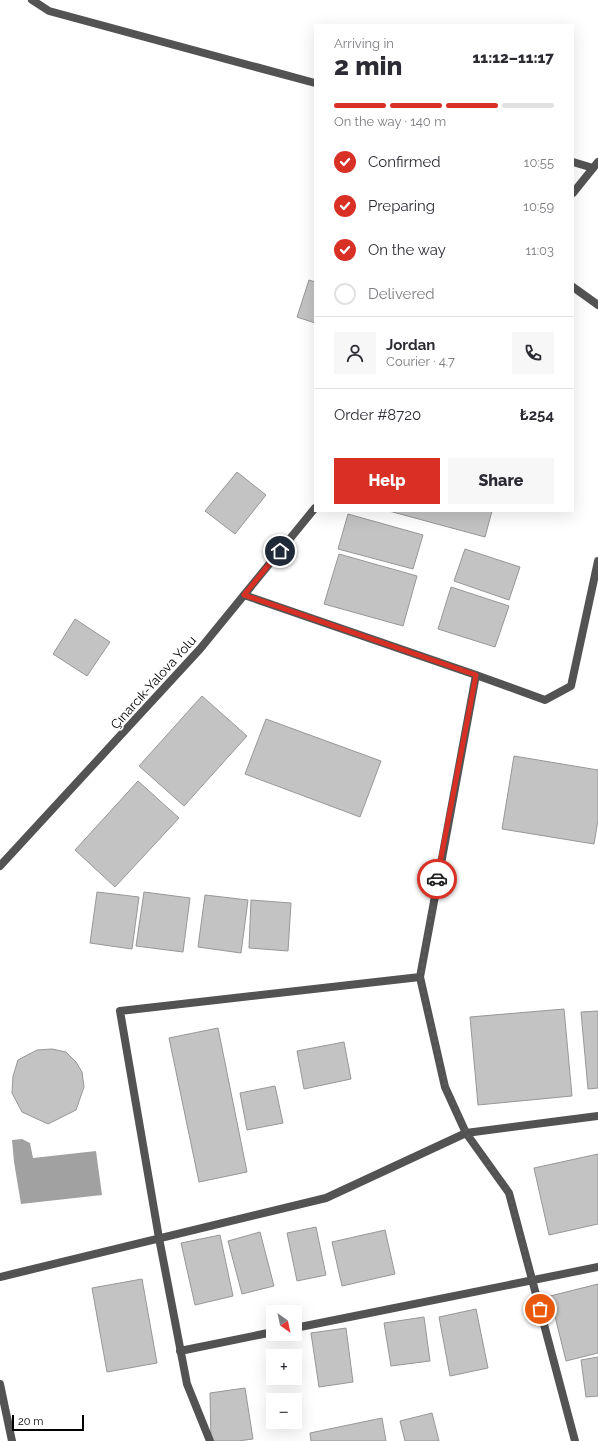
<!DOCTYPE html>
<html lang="en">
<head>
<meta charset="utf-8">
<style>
	body { margin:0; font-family:Raleway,sans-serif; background:#f7f7f7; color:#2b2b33; height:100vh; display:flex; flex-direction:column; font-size:15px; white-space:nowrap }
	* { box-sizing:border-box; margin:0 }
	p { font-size:13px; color:#7c7c81 }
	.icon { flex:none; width:22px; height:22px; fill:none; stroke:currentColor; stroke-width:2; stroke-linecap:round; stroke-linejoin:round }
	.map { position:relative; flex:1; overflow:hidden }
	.side { position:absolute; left:314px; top:24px; width:260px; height:488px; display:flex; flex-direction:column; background:#fff; border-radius:0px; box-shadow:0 4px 16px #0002 }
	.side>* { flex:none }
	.needle { width:26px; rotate:147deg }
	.tools { position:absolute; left:266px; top:1305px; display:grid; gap:8px }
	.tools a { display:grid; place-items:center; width:36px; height:36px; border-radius:0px; background:#fff; box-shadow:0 4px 16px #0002; font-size:20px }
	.scale { position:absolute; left:12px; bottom:10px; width:72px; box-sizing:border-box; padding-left:4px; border:2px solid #000; border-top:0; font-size:11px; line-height:14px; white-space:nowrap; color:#000; -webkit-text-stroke:3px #fff; paint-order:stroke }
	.pin { position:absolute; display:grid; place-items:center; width:34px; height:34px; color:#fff; margin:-17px; border:2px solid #fff; border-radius:50%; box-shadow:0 1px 4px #0007 }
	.courier { position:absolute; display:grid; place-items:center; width:40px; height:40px; margin:-20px; border:3px solid #d93025; border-radius:50%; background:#fff; color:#222; box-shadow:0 1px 5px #0007 }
	.headline em { font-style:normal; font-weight:800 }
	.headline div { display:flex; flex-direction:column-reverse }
	.headline { display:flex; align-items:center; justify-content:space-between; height:68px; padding:0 20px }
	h1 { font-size:26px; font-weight:800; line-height:30px }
	.bar { display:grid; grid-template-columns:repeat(4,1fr); gap:6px 4px; align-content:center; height:48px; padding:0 20px }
	.bar i { height:5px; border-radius:3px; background:#e1e1e2 }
	.bar .selected { background:#d93025 }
	.bar p { grid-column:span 4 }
	.line { display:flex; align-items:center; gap:10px; padding:0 20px; border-top:1px solid #e1e1e2 }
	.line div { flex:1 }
	.round { display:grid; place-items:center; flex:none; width:42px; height:42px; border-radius:0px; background:#f7f7f7 }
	ol { padding:0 20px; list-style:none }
	li { display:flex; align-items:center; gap:12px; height:44px }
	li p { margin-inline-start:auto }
	li .icon { padding:4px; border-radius:50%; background:#d93025; color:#fff; stroke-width:4 }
	li:last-child { color:#7c7c81 }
	li i { width:22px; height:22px; border:2px solid #e1e1e2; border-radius:50% }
	.cta { display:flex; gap:8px; margin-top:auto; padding:8px 20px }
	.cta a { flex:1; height:46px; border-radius:0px; background:#d93025; color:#fff; font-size:16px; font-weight:800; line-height:46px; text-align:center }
	.cta a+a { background:#f7f7f7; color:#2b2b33 }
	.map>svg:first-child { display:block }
</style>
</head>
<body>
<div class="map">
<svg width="598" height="1441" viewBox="0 0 598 1441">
	<rect width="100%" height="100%" fill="#fff"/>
	<path fill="#a1a1a1" d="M22,1139L30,1143L33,1158L96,1151L102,1195L21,1204L14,1162L12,1140Z"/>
	<path fill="#c3c3c3" stroke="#979797" d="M309,280L315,282V323L297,317Z
		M237,472L266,495L235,534L205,511Z
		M389,511H492L485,537Z
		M348,514L423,535L413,569L338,549Z
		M465,549L520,567L509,600L454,581Z
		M339,554L417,576L403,626L324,604Z
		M451,587L509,606L495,647L438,629Z
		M75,619L110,642L87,676L53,654Z
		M202,696L247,736L184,806L139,766Z
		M266,719L381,761L360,817L245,774Z
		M514,756L598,770V820L594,844L502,829Z
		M138,781L179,818L115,887L75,850Z
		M97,892L139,897L132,949L90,943Z
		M144,892L190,898L183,952L136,946Z
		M205,895L248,900L241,953L198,947Z
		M251,900L291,903L288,951L249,948Z
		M564,1009L572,1096L478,1105L470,1017Z
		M598,1011V1088L588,1089L581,1012Z
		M218,1028L247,1172L199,1182L169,1038Z
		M344,1042L351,1079L304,1089L297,1051Z
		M52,1049L66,1052L76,1062L82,1072L84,1087L76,1110L48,1124L22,1112L12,1093L13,1076L18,1060L37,1050Z
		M275,1086L283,1123L247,1130L240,1093Z
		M598,1154V1224L549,1235L534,1168Z
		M316,1227L326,1275L297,1281L287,1233Z
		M385,1230L395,1274L342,1286L332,1242Z
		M260,1232L274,1286L242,1294L228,1241Z
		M220,1235L233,1296L195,1305L181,1243Z
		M142,1279L157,1363L107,1372L92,1288Z
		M598,1284V1353L566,1361L550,1296Z
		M476,1309L488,1368L450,1376L439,1317Z
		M424,1317L430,1361L391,1366L384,1323Z
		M346,1328L353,1382L319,1387L311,1333Z
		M598,1357V1396L586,1397L581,1360Z
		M245,1388L253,1439L238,1441H211L210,1393Z
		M432,1413L439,1441H405L400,1421Z
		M382,1418L386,1441H311L310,1433Z"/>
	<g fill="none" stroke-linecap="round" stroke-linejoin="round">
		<path stroke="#535353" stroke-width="8" d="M32,0L49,11L315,83
			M573,162L593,168
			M573,287L598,305
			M244,595L476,675L545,700L571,686L598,561
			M476,675L420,977L445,1087L466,1133L509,1193L575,1441
			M0,1277L326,1198L466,1133L598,1116
			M295,1328L598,1267
			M180,1351L273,1332
			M0,1384L12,1441
			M210,1441L187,1384L159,1238L120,1011L420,977"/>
		<path stroke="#535353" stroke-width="8" d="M573,193L598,162
			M0,866L200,649L315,508"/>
	</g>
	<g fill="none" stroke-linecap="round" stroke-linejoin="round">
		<path stroke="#595959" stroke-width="4" stroke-dasharray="0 7.2" d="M437,879L420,977L446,1087L466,1132L509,1193L540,1309"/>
		<path stroke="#d93025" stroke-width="5" d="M280,551L244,595L476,675L437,879"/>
	</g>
	<g text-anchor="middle" stroke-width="3.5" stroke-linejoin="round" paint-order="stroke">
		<g font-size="13" fill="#000" stroke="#fff">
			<text transform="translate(153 682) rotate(-48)" y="5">Çınarcık-Yalova Yolu</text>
		</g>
	</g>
</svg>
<div class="tools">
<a><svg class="needle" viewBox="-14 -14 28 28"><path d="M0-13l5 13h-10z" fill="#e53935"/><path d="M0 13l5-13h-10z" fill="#7c7c81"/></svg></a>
<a>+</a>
<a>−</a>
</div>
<div class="scale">20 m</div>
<div class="pin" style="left:540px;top:1309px;background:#ea580c"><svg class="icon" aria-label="bag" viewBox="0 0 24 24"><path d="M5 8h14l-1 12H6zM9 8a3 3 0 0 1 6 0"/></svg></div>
<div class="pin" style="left:280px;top:551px;background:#1f2937"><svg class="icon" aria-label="home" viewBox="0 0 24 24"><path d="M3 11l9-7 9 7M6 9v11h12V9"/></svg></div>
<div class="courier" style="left:437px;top:879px"><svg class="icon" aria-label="car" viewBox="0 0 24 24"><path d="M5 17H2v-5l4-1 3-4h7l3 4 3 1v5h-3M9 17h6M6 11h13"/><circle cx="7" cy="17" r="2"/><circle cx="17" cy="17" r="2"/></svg></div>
<section class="side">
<div class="headline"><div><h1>2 min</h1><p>Arriving in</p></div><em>11:12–11:17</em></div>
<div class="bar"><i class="selected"></i><i class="selected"></i><i class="selected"></i><i></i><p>On the way · 140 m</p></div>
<ol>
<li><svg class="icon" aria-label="check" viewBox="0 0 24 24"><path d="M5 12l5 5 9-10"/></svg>Confirmed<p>10:55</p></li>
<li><svg class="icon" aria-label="check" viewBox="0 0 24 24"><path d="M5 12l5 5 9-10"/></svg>Preparing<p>10:59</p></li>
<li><svg class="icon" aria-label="check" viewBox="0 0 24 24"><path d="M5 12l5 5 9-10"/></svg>On the way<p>11:03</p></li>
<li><i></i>Delivered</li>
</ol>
<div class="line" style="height:72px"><a class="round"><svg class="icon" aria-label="person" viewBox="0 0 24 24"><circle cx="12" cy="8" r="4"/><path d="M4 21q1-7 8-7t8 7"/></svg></a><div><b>Jordan</b><p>Courier · 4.7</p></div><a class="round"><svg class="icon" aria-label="phone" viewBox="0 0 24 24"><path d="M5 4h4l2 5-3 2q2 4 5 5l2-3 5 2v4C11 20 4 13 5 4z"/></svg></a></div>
<div class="line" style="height:52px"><div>Order #8720</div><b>₺254</b></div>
<div class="cta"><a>Help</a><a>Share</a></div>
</section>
</div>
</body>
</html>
